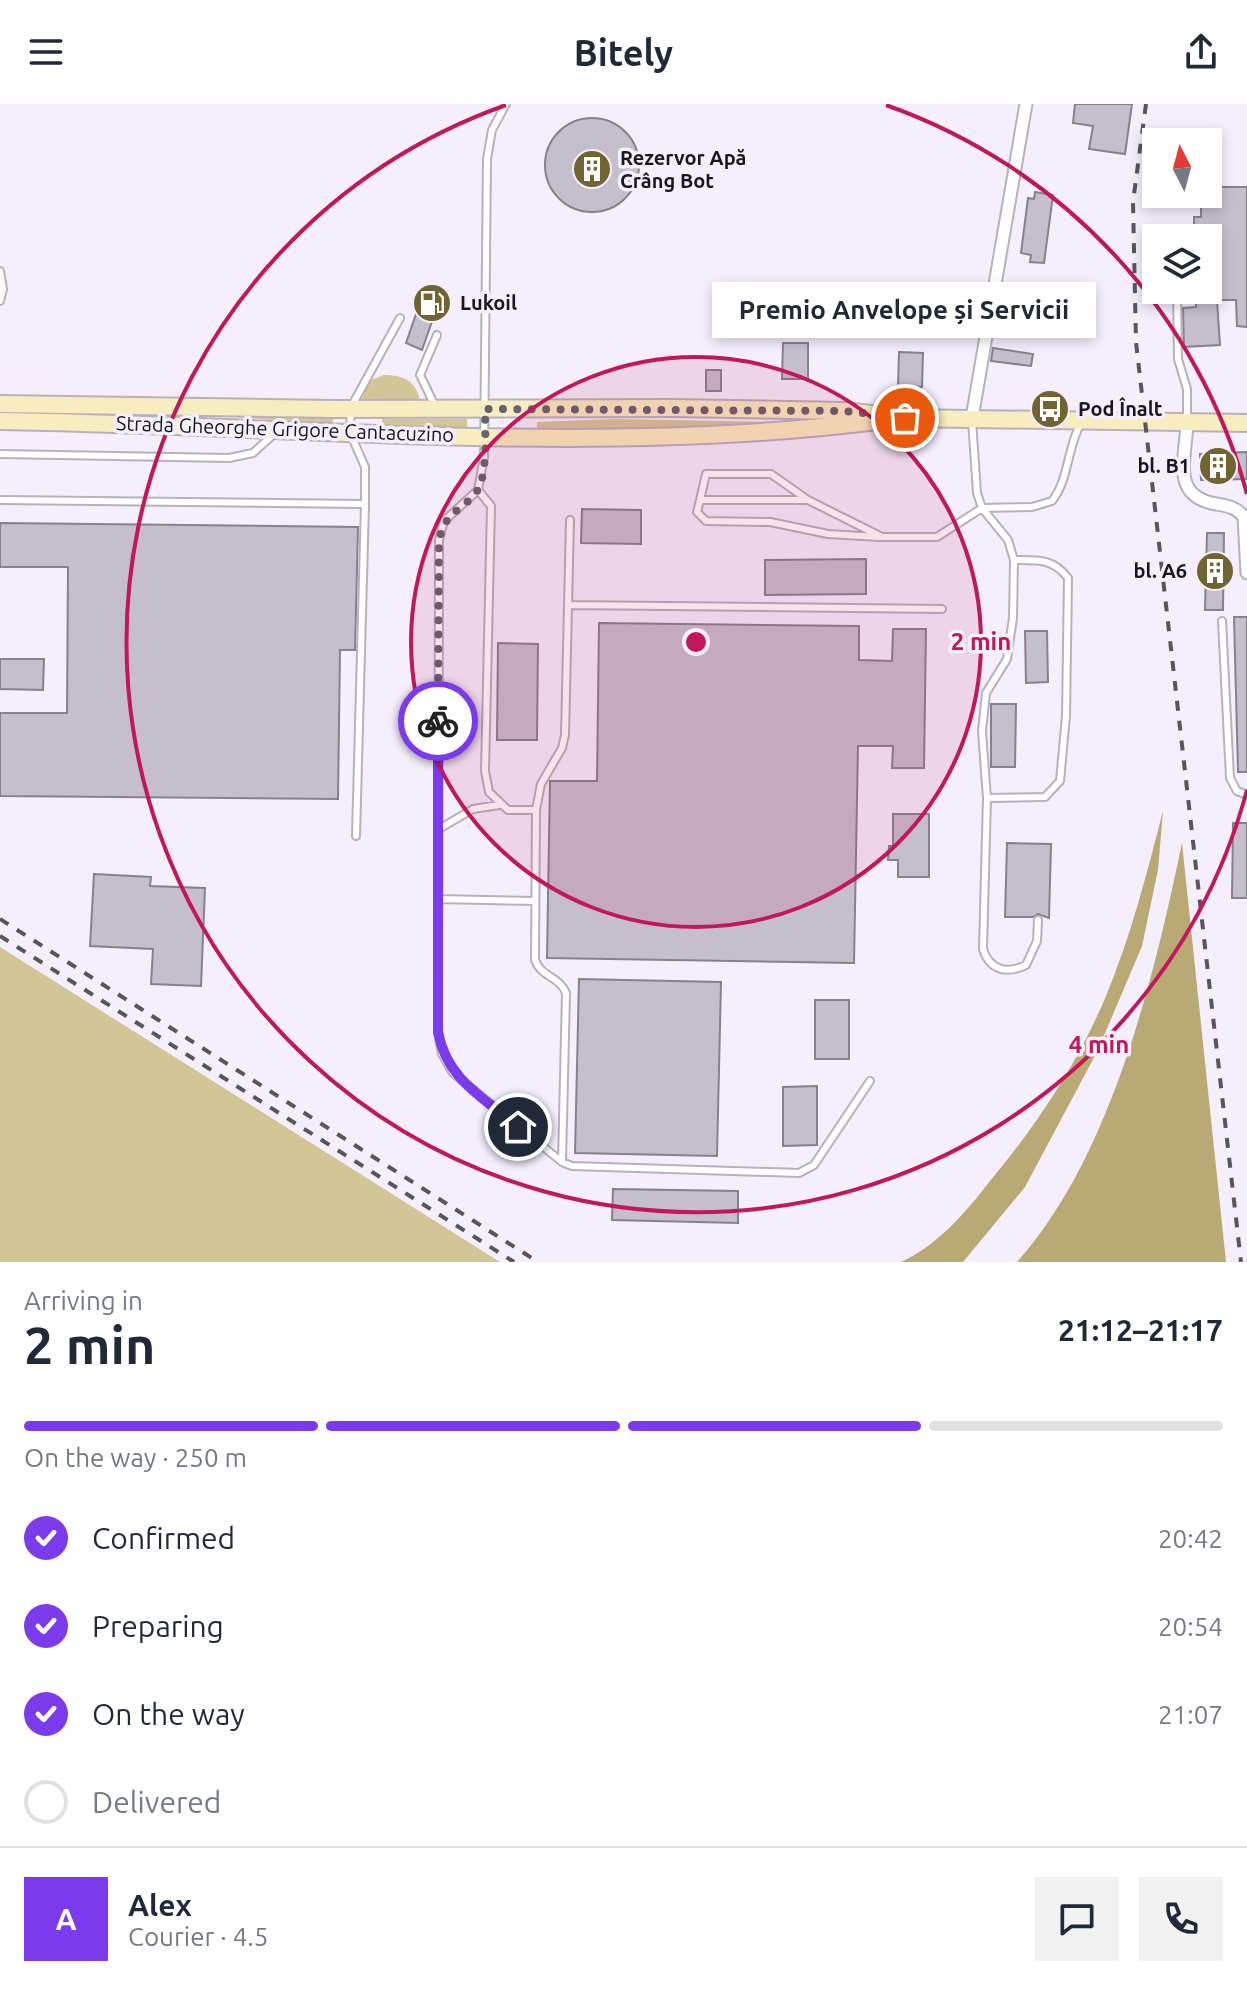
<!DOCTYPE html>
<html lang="en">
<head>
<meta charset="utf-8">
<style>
	body { margin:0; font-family:Ubuntu,sans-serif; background:#f2f2f3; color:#1f2937; height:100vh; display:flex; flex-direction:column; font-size:30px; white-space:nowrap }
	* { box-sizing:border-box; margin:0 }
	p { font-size:26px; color:#747a83 }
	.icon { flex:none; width:44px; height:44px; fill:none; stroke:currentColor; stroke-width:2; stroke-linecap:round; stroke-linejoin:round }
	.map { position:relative; height:1158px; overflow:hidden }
	.sheet { display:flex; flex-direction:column; background:#fff; flex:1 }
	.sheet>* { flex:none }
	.needle { width:52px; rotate:354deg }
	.tools { position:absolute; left:1142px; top:24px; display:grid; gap:16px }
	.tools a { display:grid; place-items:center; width:80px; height:80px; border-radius:0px; background:#fff; box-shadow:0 4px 12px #0003; font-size:40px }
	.pin { position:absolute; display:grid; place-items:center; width:68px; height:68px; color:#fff; margin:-34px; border:4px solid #fff; border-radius:50%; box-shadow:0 2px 8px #0007 }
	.courier { position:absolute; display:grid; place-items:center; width:80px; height:80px; margin:-40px; border:6px solid #7c3aed; border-radius:50%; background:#fff; color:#222; box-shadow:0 2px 10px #0007 }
	.bubble { position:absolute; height:56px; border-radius:0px; background:#fff; box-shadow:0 4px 12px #0003; font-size:26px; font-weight:600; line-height:56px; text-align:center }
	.summary em { font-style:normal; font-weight:600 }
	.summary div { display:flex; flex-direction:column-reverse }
	.summary { display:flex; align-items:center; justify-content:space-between; height:136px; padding:0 24px }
	h1 { font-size:52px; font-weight:600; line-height:60px }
	.bar { display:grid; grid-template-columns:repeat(4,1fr); gap:12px 8px; align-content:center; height:96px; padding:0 24px }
	.bar i { height:10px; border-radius:6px; background:#e0e1e3 }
	.bar .selected { background:#7c3aed }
	.bar p { grid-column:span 4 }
	.line { display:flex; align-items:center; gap:20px; padding:0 24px; border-top:2px solid #e0e1e3 }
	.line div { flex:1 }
	.round { display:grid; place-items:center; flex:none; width:84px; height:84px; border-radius:0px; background:#f2f2f3 }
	ol { padding:0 24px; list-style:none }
	li { display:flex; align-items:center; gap:24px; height:88px }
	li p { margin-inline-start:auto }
	li .icon { padding:8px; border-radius:50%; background:#7c3aed; color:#fff; stroke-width:4 }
	li:last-child { color:#747a83 }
	li i { width:44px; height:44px; border:4px solid #e0e1e3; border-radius:50% }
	header { display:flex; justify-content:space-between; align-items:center; height:104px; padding:0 24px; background:#fff; font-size:36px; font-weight:600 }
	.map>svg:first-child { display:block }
</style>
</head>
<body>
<header><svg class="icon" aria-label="menu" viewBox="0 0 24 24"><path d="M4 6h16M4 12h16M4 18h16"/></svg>Bitely<svg class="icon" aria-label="share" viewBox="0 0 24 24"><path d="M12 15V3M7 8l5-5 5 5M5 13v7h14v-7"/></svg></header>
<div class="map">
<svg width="1247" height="1158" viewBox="0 0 1247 1158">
	<rect width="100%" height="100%" fill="#f4eefd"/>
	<path fill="#d2c697" d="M384,271C404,271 416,277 420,297L361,296L371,276Z
		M174,308L334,312L332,321Z
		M382,315H467V326H382Z
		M615,315L774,318L787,321L613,327L537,325V318Z
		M0,843L500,1158H0Z"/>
	<path fill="#b9aa75" d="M1163,707L1158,766L1142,842L1097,948L1025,1083L963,1158H901C938,1141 965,1109 990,1077C1036,1022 1078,959 1106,892C1131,832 1147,769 1163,707Z
		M1182,739L1226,1158H1017C1111,1053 1154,874 1182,739Z"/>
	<path fill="#c5bfcd" stroke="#87818e" stroke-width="2" d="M1075,0H1132L1125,50L1089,45L1093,22L1073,19Z
		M545 61a47 47 0 1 1 94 0a47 47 0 1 1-94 0Z
		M1208,56H1216L1217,83H1247V223L1237,222L1236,196H1217L1220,241L1184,243L1183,204L1196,203L1195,186H1208V134H1194V113H1201V90H1208Z
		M1035,88L1053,91L1044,159L1030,158L1031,151L1021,149L1028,94L1034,95Z
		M1015,184L1035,187L1033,202L1042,203L1040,222L1010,218Z
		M424,187L446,196L440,211L435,209L422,246L406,239Z
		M783,239H808V275H782Z
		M993,244L1033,250L1031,262L991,257Z
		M899,248L923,249L922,283L898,282Z
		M706,266H721V287H706Z
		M1247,348V375L1201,376L1200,350Z
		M582,405L641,406V440L581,439Z
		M0,419L358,423L355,546H340L338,695L0,692V609H67L68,463H0Z
		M1207,429H1224L1223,506H1205Z
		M866,455V490L765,491V456Z
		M1234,513H1247V668H1238Z
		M599,519L859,522V556L892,557L893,525H926L924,664H892L893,642H858L854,859L547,854L550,677H597Z
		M1025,527H1047L1048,578L1026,579Z
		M498,539L538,540L537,636H497Z
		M0,555H44L43,586L0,585Z
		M991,600H1016L1015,663H991Z
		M893,710H929V773H898V756H888L889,742H893Z
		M1233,719H1247V794H1232Z
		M1007,739L1051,740L1049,814L1038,810L1033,813H1005Z
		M94,770L151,773L150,782L205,784L201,882L151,880L153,845L90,842Z
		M579,875L721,878L717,1052L575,1049Z
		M815,896H849V955H815Z
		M817,982V1041L783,1042V983Z
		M613,1085L738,1087V1119L612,1116Z"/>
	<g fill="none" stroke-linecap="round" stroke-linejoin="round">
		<defs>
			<path id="service" d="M506,0L492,26L487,55L484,353L478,386L444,417L439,436L438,928L442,950L453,969L562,1058L572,1062L799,1069L814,1061L870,977
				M0,167L3,185L0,197
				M1177,186L1178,255L1187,285V318
				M436,304L420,271L437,231
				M972,316L977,389L982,404L1032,403L1052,397C1069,376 1067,343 1081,319
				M0,350L229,354L253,349L276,328
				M478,386L491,402L485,667L489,688L508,706H536L541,680L562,644L565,631L570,416
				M0,396L365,400L356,732
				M700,396L697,408L706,417L770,418L828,430L879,433
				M808,396H700L706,370H771L808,396L882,433H937L982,404L1008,436L1014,456C1037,456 1053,454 1068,474L1066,612L1060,677L1045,693L987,694
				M365,400V363L351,331L350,305L400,214
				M1014,456L1013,514L1007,555L986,589L982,627L987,694L983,845C990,867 1007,870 1026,861L1037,837L1038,816
				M568,501L942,505
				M1222,517L1230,674L1237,687L1247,691
				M536,706L535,856C541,873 559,872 566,889L562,1058
				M439,725L473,705L499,701
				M438,795L535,797"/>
			<path id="minor" d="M972,314L1026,0
				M1187,318C1186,354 1170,392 1216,400C1228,402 1236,403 1244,413L1247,469"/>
			<path id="secondary" d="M0,300L333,305L673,304L845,307L905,314L1247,319
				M0,317C290,321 589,353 877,317"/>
		</defs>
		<use href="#service" stroke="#b7b1bf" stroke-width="10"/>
		<use href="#minor" stroke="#b7b1bf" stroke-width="15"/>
		<use href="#secondary" stroke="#b7b1bf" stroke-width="20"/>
		<use href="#service" stroke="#fff" stroke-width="6"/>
		<use href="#minor" stroke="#fff" stroke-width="11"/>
		<use href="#secondary" stroke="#f8edbe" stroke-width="16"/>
		<path stroke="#58555d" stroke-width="4" stroke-dasharray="10 10" stroke-linecap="butt" d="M1146,0L1133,98L1136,238L1241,1158
			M0,815L538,1158
			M0,832L514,1158"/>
	</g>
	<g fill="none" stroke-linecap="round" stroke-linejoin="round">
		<path stroke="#66626b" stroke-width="8" stroke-dasharray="0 14.4" d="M438,617L439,436C447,404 460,410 477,387C488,371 485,326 485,305L845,307L905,314"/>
		<path stroke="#7c3aed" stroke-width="10" d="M438,617V928C447,976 483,993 518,1023"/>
	</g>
	<circle cx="696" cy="538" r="285" fill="#c2185b" fill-opacity=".12"/>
	<g fill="none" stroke="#c2185b" stroke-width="4">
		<circle cx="696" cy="538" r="285"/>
		<path d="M1247 686A570 570 0 1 1 506 1M886 1A570 570 0 0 1 1247 390"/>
	</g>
	<defs>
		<symbol id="building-disc" viewBox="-11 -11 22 22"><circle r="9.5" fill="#716431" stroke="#f4eefd"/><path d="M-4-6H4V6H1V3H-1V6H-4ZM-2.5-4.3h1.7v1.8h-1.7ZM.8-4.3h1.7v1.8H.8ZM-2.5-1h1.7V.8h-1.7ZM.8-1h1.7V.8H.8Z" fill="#fff"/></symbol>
		<symbol id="fuel-disc" viewBox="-11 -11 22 22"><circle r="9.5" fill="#716431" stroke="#f4eefd"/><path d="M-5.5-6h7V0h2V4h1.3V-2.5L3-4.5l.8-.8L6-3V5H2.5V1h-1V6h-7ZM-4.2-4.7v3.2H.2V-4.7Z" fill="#fff"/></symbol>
		<symbol id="bus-disc" viewBox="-11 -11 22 22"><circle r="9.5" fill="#716431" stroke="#f4eefd"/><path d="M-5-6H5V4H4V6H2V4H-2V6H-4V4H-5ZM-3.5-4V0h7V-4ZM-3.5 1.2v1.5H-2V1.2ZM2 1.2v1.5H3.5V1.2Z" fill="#fff"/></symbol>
	</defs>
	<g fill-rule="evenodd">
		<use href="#building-disc" x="570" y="43" width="44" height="44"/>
		<use href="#fuel-disc" x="410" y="177" width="44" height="44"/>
		<use href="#bus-disc" x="1028" y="283" width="44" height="44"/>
		<use href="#building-disc" x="1196" y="340" width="44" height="44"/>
		<use href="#building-disc" x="1193" y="445" width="44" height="44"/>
	</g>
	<g text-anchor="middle" stroke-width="7" stroke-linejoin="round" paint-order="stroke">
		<g font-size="20" font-weight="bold" fill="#19171c" stroke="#f4eefd" text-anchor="start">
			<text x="620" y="61">Rezervor Apă<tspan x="620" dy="23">Crâng Bot</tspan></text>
			<text x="460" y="206">Lukoil</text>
			<text x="1078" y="312">Pod Înalt</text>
			<text x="1190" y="369" text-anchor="end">bl. B1</text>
			<text x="1187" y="474" text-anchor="end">bl. A6</text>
		</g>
		<g font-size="20" fill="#19171c" stroke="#f4eefd">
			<text transform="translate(285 325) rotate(2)" y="7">Strada Gheorghe Grigore Cantacuzino</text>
		</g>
	</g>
	<circle cx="696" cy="538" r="12" fill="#c2185b" stroke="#f4eefd" stroke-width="4"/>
	<g font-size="24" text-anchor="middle" font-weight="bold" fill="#c2185b" stroke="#f4eefd" stroke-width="7" stroke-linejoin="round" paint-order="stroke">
		<text x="981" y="546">2 min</text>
		<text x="1099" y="949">4 min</text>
	</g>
</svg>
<div class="tools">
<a><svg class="needle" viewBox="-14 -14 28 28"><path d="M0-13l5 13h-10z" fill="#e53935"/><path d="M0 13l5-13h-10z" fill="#747a83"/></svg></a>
<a><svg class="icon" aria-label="layers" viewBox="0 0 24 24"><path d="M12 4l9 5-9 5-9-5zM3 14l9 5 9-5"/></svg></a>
</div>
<div class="pin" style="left:905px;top:314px;background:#ea580c"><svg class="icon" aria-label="bag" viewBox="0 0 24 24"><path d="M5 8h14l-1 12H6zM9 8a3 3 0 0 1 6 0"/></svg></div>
<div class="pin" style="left:518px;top:1023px;background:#1f2937"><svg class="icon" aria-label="home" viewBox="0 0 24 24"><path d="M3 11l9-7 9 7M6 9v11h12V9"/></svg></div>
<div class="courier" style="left:438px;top:617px"><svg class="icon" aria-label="bike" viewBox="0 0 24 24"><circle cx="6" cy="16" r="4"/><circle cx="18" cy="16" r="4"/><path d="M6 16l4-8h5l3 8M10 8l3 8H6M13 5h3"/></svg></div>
<div class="bubble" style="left:712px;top:178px;width:384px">Premio Anvelope și Servicii</div>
</div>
<section class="sheet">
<div class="summary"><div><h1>2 min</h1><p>Arriving in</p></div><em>21:12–21:17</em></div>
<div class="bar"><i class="selected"></i><i class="selected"></i><i class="selected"></i><i></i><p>On the way · 250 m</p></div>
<ol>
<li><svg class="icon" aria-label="check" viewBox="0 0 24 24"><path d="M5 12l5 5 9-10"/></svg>Confirmed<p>20:42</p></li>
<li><svg class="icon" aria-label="check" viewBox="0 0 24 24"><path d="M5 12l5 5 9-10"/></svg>Preparing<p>20:54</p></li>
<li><svg class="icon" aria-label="check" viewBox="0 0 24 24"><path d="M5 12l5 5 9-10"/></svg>On the way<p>21:07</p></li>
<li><i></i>Delivered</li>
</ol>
<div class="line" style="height:144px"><b class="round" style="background:#7c3aed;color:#fff">A</b><div><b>Alex</b><p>Courier · 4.5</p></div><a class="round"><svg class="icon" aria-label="chat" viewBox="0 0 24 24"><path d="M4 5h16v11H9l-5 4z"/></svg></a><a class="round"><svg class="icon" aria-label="phone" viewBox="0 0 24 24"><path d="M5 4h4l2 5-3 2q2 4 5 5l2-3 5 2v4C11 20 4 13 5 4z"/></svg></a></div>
</section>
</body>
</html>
